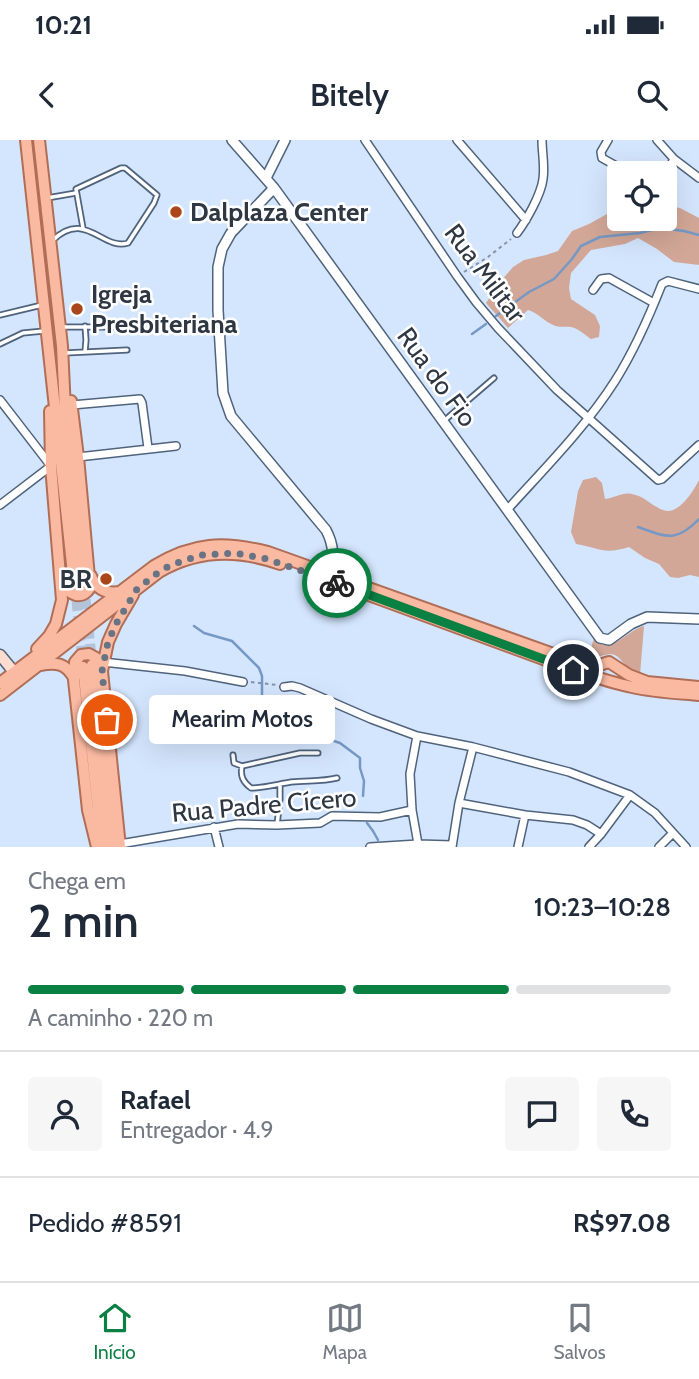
<!DOCTYPE html>
<html lang="pt">
<head>
<meta charset="utf-8">
<style>
	body { margin:0; font-family:Cabin,sans-serif; background:#f6f6f7; color:#1f2937; height:100vh; display:flex; flex-direction:column; font-size:26px; white-space:nowrap }
	* { box-sizing:border-box; margin:0 }
	p { font-size:23px; color:#747a83 }
	.icon { flex:none; width:38px; height:38px; fill:none; stroke:currentColor; stroke-width:2; stroke-linecap:round; stroke-linejoin:round }
	.map { position:relative; height:707px; overflow:hidden }
	.details { display:flex; flex-direction:column; background:#fff; flex:1 }
	.details>* { flex:none }
	.buttons { position:absolute; left:607px; top:21px; display:grid; gap:14px }
	.buttons a { display:grid; place-items:center; width:70px; height:70px; border-radius:7px; background:#fff; box-shadow:0 7px 28px #0002; font-size:35px }
	.pin { position:absolute; display:grid; place-items:center; width:60px; height:60px; color:#fff; margin:-30px; border:4px solid #fff; border-radius:50%; box-shadow:0 2px 7px #0007 }
	.courier { position:absolute; display:grid; place-items:center; width:70px; height:70px; margin:-35px; border:5px solid #0b8043; border-radius:50%; background:#fff; color:#222; box-shadow:0 2px 9px #0007 }
	.bubble { position:absolute; height:49px; border-radius:7px; background:#fff; box-shadow:0 7px 28px #0002; font-size:23px; font-weight:600; line-height:49px; text-align:center }
	.overview em { font-style:normal; font-weight:600 }
	.overview div { display:flex; flex-direction:column-reverse }
	.overview { display:flex; align-items:center; justify-content:space-between; height:119px; padding:0 28px }
	h1 { font-size:46px; font-weight:600; line-height:52px }
	.bar { display:grid; grid-template-columns:repeat(4,1fr); gap:10px 7px; align-content:center; height:84px; padding:0 28px }
	.bar i { height:9px; border-radius:5px; background:#e0e1e3 }
	.bar .on { background:#0b8043 }
	.bar p { grid-column:span 4 }
	.line { display:flex; align-items:center; gap:18px; padding:0 28px; border-top:2px solid #e0e1e3 }
	.line div { flex:1 }
	.round { display:grid; place-items:center; flex:none; width:74px; height:74px; border-radius:7px; background:#f6f6f7 }
	.status { display:flex; justify-content:space-between; align-items:center; height:49px; padding:0 35px; background:#fff; direction:ltr }
	.status svg { height:19px; fill:currentColor }
	header { display:flex; justify-content:space-between; align-items:center; height:91px; padding:0 28px; background:#fff; font-size:32px; font-weight:600 }
	.dock { display:flex; justify-content:space-around; align-items:center; height:98px; border-top:2px solid #e0e1e3; background:#fff; font-size:19px; color:#747a83 }
	.dock a { display:grid; justify-items:center; gap:4px }
	.dock .on { color:#0b8043 }
	.map>svg:first-child { display:block }
</style>
</head>
<body>
<div class="status"><b>10:21</b><svg viewBox="0 0 49 12"><path d="M0 12V9h3v3zM5 12V6h3v6zM10 12V3h3v9zM15 12V0h3v12zM26 1h20v11H26zM47 4h2v5h-2z"/></svg></div>
<header><svg class="icon" aria-label="back" viewBox="0 0 24 24"><path d="M15 5l-7 7 7 7"/></svg>Bitely<svg class="icon" aria-label="search" viewBox="0 0 24 24"><circle cx="10" cy="10" r="6"/><path d="M15 15l6 6"/></svg></header>
<div class="map">
<svg width="699" height="707" viewBox="0 0 699 707">
	<rect width="100%" height="100%" fill="#d4e6fe"/>
	<path fill="#d2a797" d="M665,65L680,68L699,78V125L674,122L657,109L638,98L625,104L591,110L571,133L569,148L571,159L595,175L600,186L599,197L591,199C585,195 578,188 571,187C564,186 560,188 553,185C544,181 538,173 528,170L508,188L486,163L500,142L513,127L524,120L546,115L558,111L572,91L589,84L616,69H619L620,79H665Z
		M596,337L602,343L605,359C615,358 622,352 632,354C645,357 647,362 657,367C660,369 664,371 668,371C681,371 694,350 699,340V437L690,435L678,438L670,437L659,424L645,418L629,407C603,415 600,408 576,404L571,392L578,351L583,340Z
		M644,486L640,535C611,520 626,505 587,521L594,498L602,505C619,506 629,490 644,486Z"/>
	<g fill="none" stroke-linecap="round" stroke-linejoin="round">
		<path stroke="#7598c5" stroke-width="2.5" d="M496,176L529,152L554,139L572,119L581,106L600,97L640,93L659,88L684,91L699,95
			M472,194L486,184
			M638,387C666,397 676,403 699,379
			M194,486L204,493L232,501L259,528L262,536V559L266,567L281,585L293,592H307L340,603L360,618V628L364,641L363,656
			M367,683L373,691L378,700"/>
		<path stroke="#b3c3d8" stroke-width="10" stroke-dasharray="10 5" stroke-linecap="butt" d="M84,444L92,522
			M75,446L83,524"/>
		<defs>
			<path id="service" d="M47,58L76,53
				M53,100C85,69 103,111 128,103L154,63L157,55L125,28H121L76,49L83,88
				M0,175L42,165
				M85,186L86,200L85,212
				M62,187H128
				M0,204L23,193L44,191
				M65,213L127,210
				M445,280L494,238
				M318,613H300L242,626C240,636 243,642 251,648C264,648 278,644 291,642C307,640 321,642 337,638
				M233,615L234,623L242,626
				M277,685L280,659V644"/>
			<path id="minor" d="M365,0L457,136L476,162L498,188L557,250L658,340L662,339L699,305
				M457,0L526,80
				M608,0L601,12L602,18L629,33
				M657,0L674,19L699,38
				M665,36L674,19
				M517,93C526,81 541,55 543,39C545,26 542,13 542,0
				M593,150L601,139L609,138L654,163
				M0,260L51,326L0,365
				M72,265L140,259L142,263L148,308
				M78,317L176,306
				M507,370C544,329 585,288 615,241C634,211 649,177 662,144L668,141L699,149
				M103,522L185,531L243,542
				M284,547L292,546L300,548L371,579L417,596L473,607L569,632L630,655L655,673L686,707
				M417,596L410,634L412,670L418,704
				M459,663L525,675L573,680L587,685L601,694
				M214,687L219,707
				M120,704L238,684L277,685L320,683L332,676L380,677L412,670
				M370,707L418,704L452,705
				M452,707L459,663L473,607
				M518,707L525,675
				M589,707L601,694L630,655
				M659,707L673,693"/>
			<path id="tertiary" d="M232,0L274,48L600,498L609,500L631,484L647,477L699,479
				M266,38L285,0
				M274,48L231,93L222,109L218,127V170L223,253L231,276L326,390C334,405 334,418 331,434"/>
			<path id="secondary" d="M0,515L14,532"/>
			<path id="primary" d="M26,0L74,443
				M39,0L62,206L65,270L83,442
				M91,436C96,449 106,454 119,452
				M64,442C68,455 81,461 90,448L78,317L71,261
				M355,450L573,530C593,536 612,543 632,547C654,552 677,553 699,555
				M37,509L49,496L56,484L62,460L51,326L50,271
				M40,525C56,522 66,523 74,538
				M92,525L108,678L114,707
				M83,527L99,678L104,707
				M0,543L154,426C193,402 224,401 268,412L587,526H596L609,522L629,535L647,542L699,547
				M0,555L159,432C198,409 238,409 280,424
				M97,707L88,670L74,540L75,522L81,515L89,514L98,519L101,528
				M120,707L102,531L108,502L116,484L133,455"/>
		</defs>
		<use href="#service" stroke="#4f637c" stroke-width="7"/>
		<use href="#minor" stroke="#4f637c" stroke-width="10"/>
		<use href="#tertiary" stroke="#4f637c" stroke-width="12"/>
		<use href="#secondary" stroke="#4f637c" stroke-width="13"/>
		<use href="#primary" stroke="#b16e57" stroke-width="14"/>
		<path stroke="#8694a6" stroke-width="2" stroke-dasharray="3.5 3.5" stroke-linecap="butt" d="M464,132L488,117L511,99
			M251,542L277,545"/>
		<use href="#service" stroke="#fff" stroke-width="3.5"/>
		<use href="#minor" stroke="#fff" stroke-width="7"/>
		<use href="#tertiary" stroke="#fff" stroke-width="9"/>
		<use href="#secondary" stroke="#fddcd0" stroke-width="10"/>
		<use href="#primary" stroke="#fab9a1" stroke-width="10"/>
	</g>
	<g fill="none" stroke-linecap="round" stroke-linejoin="round">
		<path stroke="#687484" stroke-width="7" stroke-dasharray="0 12.6" d="M107,580L102,531L108,502L116,484L137,449L159,432L171,425L201,415L234,413L267,419L337,443"/>
		<path stroke="#0b8043" stroke-width="9" d="M337,443L573,530"/>
	</g>
	<g fill="#ab461b" stroke="#fff" stroke-width="2.5">
		<circle cx="176" cy="72" r="7"/>
		<circle cx="77" cy="169" r="7"/>
		<circle cx="106" cy="439" r="7"/>
	</g>
	<g text-anchor="middle" stroke-width="5" stroke-linejoin="round" paint-order="stroke">
		<g font-size="26" font-weight="bold" fill="#2e3742" stroke="#fff" text-anchor="start">
			<text x="190" y="81">Dalplaza Center</text>
			<text x="91" y="163">Igreja<tspan x="91" dy="30">Presbiteriana</tspan></text>
			<text x="92" y="448" text-anchor="end">BR</text>
		</g>
		<g font-size="26" fill="#2e3742" stroke="#fff">
			<text transform="translate(485 133) rotate(53)" y="9">Rua Militar</text>
			<text transform="translate(437 237) rotate(54)" y="9">Rua do Fio</text>
			<text transform="translate(264 665) rotate(-5)" y="9">Rua Padre Cícero</text>
		</g>
	</g>
</svg>
<div class="buttons">
<a><svg class="icon" aria-label="locate" viewBox="0 0 24 24"><circle cx="12" cy="12" r="6"/><path d="M12 2v4M12 18v4M2 12h4M18 12h4"/></svg></a>
</div>
<div class="pin" style="left:107px;top:580px;background:#ea580c"><svg class="icon" aria-label="bag" viewBox="0 0 24 24"><path d="M5 8h14l-1 12H6zM9 8a3 3 0 0 1 6 0"/></svg></div>
<div class="pin" style="left:573px;top:530px;background:#1f2937"><svg class="icon" aria-label="home" viewBox="0 0 24 24"><path d="M3 11l9-7 9 7M6 9v11h12V9"/></svg></div>
<div class="courier" style="left:337px;top:443px"><svg class="icon" aria-label="bike" viewBox="0 0 24 24"><circle cx="6" cy="16" r="4"/><circle cx="18" cy="16" r="4"/><path d="M6 16l4-8h5l3 8M10 8l3 8H6M13 5h3"/></svg></div>
<div class="bubble" style="left:149px;top:555px;width:186px">Mearim Motos</div>
</div>
<section class="details">
<div class="overview"><div><h1>2 min</h1><p>Chega em</p></div><em>10:23–10:28</em></div>
<div class="bar"><i class="on"></i><i class="on"></i><i class="on"></i><i></i><p>A caminho · 220 m</p></div>
<div class="line" style="height:126px"><a class="round"><svg class="icon" aria-label="person" viewBox="0 0 24 24"><circle cx="12" cy="8" r="4"/><path d="M4 21q1-7 8-7t8 7"/></svg></a><div><b>Rafael</b><p>Entregador · 4.9</p></div><a class="round"><svg class="icon" aria-label="chat" viewBox="0 0 24 24"><path d="M4 5h16v11H9l-5 4z"/></svg></a><a class="round"><svg class="icon" aria-label="phone" viewBox="0 0 24 24"><path d="M5 4h4l2 5-3 2q2 4 5 5l2-3 5 2v4C11 20 4 13 5 4z"/></svg></a></div>
<div class="line" style="height:91px"><div>Pedido #8591</div><b>R$97.08</b></div>
</section>
<nav class="dock">
<a class="on"><svg class="icon" aria-label="home" viewBox="0 0 24 24"><path d="M3 11l9-7 9 7M6 9v11h12V9"/></svg>Início</a>
<a><svg class="icon" aria-label="map" viewBox="0 0 24 24"><path d="M3 6l6-2 6 2 6-2v14l-6 2-6-2-6 2zM9 4v14M15 6v14"/></svg>Mapa</a>
<a><svg class="icon" aria-label="saved" viewBox="0 0 24 24"><path d="M7 4h10v16l-5-4-5 4z"/></svg>Salvos</a>
</nav>
</body>
</html>
